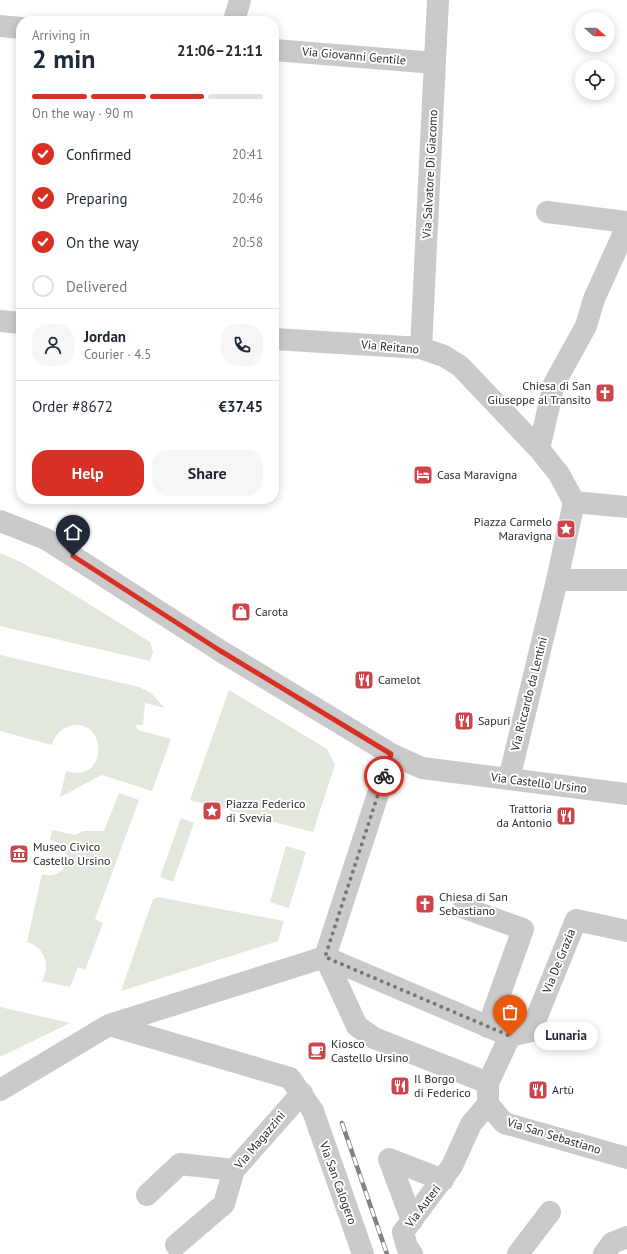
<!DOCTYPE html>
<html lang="en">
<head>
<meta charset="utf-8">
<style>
	body { margin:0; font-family:"PT Sans",sans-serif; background:#f6f6f7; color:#1f2937; height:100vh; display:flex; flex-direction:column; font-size:15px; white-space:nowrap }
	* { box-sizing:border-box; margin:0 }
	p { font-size:13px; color:#747a83 }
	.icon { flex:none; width:22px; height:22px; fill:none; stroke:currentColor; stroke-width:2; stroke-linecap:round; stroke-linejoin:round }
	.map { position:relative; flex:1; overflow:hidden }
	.drawer { position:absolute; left:16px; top:16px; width:263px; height:488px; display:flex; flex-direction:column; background:#fff; border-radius:16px; box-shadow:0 2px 10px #0003 }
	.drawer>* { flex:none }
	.needle { width:26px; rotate:111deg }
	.controls { position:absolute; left:575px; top:12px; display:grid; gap:8px }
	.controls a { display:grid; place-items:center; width:40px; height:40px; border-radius:50%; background:#fff; box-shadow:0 2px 10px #0003; font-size:20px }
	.pin { position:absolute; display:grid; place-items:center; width:34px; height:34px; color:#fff; margin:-41px -17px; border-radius:50% 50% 50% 0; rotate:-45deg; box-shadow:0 0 4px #0007 }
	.pin .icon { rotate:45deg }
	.courier { position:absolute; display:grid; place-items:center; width:40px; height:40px; margin:-20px; border:3px solid #d93025; border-radius:50%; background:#fff; color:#222; box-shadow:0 1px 5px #0007 }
	.bubble { position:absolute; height:28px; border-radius:14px; background:#fff; box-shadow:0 2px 10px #0003; font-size:13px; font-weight:600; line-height:28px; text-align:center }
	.head em { font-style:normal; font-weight:600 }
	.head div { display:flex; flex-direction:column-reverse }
	.head { display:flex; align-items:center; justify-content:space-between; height:68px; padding:0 16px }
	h1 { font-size:26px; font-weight:600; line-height:30px }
	.bar { display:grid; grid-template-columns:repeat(4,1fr); gap:6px 4px; align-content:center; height:48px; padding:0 16px }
	.bar i { height:5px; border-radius:3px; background:#e0e1e3 }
	.bar .selected { background:#d93025 }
	.bar p { grid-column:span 4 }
	.line { display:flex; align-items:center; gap:10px; padding:0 16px; border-top:1px solid #e0e1e3 }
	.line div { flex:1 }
	.round { display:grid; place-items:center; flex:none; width:42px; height:42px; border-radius:16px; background:#f6f6f7 }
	ol { padding:0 16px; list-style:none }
	li { display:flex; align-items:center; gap:12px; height:44px }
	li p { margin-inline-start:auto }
	li .icon { padding:4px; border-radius:50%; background:#d93025; color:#fff; stroke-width:4 }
	li:last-child { color:#747a83 }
	li i { width:22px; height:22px; border:2px solid #e0e1e3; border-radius:50% }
	.button { display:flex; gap:8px; margin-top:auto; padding:8px 16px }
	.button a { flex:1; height:46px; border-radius:16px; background:#d93025; color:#fff; font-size:16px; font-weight:600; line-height:46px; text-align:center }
	.button a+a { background:#f6f6f7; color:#1f2937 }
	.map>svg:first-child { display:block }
</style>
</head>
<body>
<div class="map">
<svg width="627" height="1254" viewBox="0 0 627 1254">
	<rect width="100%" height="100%" fill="#fff"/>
	<path fill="#e2e8dc" d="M0,553L23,563L150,642L153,652L150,661L0,626Z
		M0,655L139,687L151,693L165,708L145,703L143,725H135L138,730L171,739L152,791L102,775L60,797L66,771C111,785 107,712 67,727C59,730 54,737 52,745L0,731Z
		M229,690L327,749L335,765L313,832L190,800Z
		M119,793L139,800L95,919L103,923L85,970L78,967L70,987L42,981C51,966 45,947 27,942L42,874C55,878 64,872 67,860C66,849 62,842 50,840L52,830L75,835L83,831H104Z
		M181,818L194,823L173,882L160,877Z
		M286,846L306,852L289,908L270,902Z
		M158,897L284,921L278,941L121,991L153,899Z
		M0,1007L70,1023L0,1057Z"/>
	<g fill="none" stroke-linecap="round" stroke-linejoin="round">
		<path stroke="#cacaca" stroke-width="22" d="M464,908L523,929L488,1027
			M510,1036L531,1031L576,920L627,931
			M313,1111L363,1254
			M412,1221L389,1159L443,1180
			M412,1254L407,1247L403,1232L452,1166L471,1124L488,1104
			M518,1254L550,1212
			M604,1254L612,1243L627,1237"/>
		<path stroke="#cacaca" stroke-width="22" d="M234,21L240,0
			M0,26L21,28
			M274,50L435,63
			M547,212L627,222
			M0,321L21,323
			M274,339L421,348L444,356L460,366L539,449L559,474L574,502L557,580
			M421,348L438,0
			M539,449L554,384L586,326L594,299L627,226
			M574,502L627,507
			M0,521L46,539L219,650L391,754L422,768L627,794
			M391,754L325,957L357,1026L374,1038L488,1083
			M509,779L557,580H627
			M325,957L510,1036L488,1083V1104L504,1123L627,1158
			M109,1025L290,1078L313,1111
			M0,1090L109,1025L325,957
			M147,1195L180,1164L234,1170
			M176,1245L224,1204L234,1170L302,1093"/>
		<defs>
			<path id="rail" d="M342,1123L387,1254"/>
		</defs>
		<use href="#rail" stroke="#828282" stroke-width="4.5"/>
		<use href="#rail" stroke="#fff" stroke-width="3" stroke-dasharray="9" stroke-linecap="butt"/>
	</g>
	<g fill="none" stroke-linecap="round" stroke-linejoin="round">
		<path stroke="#767676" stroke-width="4" stroke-dasharray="0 7.2" d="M384,776L325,957L510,1036"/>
		<path stroke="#d93025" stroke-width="5" d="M73,556L219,650L391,754L384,776"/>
	</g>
	<defs>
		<symbol id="church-square" viewBox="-11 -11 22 22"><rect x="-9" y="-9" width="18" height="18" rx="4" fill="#ce444b" stroke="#fff"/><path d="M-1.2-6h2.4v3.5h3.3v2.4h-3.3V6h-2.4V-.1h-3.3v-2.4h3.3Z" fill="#fff"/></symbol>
		<symbol id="hotel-square" viewBox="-11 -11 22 22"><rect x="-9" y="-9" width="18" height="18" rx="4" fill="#ce444b" stroke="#fff"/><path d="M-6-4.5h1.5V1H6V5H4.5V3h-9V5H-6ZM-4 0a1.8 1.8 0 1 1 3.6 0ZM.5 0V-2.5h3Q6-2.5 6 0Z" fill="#fff"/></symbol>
		<symbol id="sight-square" viewBox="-11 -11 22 22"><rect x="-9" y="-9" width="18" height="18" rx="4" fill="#ce444b" stroke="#fff"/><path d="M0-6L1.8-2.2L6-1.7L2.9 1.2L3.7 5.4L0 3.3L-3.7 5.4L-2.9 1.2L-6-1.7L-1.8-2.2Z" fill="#fff"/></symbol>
		<symbol id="shop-square" viewBox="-11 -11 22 22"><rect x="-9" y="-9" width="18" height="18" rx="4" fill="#ce444b" stroke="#fff"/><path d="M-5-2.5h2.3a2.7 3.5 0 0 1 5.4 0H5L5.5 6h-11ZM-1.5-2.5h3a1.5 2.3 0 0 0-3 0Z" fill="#fff"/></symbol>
		<symbol id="restaurant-square" viewBox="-11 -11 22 22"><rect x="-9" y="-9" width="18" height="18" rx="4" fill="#ce444b" stroke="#fff"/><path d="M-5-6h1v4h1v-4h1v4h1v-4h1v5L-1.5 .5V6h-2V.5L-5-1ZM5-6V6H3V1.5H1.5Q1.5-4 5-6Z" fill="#fff"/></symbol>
		<symbol id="museum-square" viewBox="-11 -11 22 22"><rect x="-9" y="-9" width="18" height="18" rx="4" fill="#ce444b" stroke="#fff"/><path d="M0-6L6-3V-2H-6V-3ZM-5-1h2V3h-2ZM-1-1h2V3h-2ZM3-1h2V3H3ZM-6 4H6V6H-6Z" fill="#fff"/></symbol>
		<symbol id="cafe-square" viewBox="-11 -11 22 22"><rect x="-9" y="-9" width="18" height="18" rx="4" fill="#ce444b" stroke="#fff"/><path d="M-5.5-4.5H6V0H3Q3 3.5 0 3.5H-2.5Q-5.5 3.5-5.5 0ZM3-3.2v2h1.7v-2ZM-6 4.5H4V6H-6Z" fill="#fff"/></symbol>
	</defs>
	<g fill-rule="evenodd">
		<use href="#church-square" x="594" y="382" width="22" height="22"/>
		<use href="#hotel-square" x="412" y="464" width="22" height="22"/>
		<use href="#sight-square" x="555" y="518" width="22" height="22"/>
		<use href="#shop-square" x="230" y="601" width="22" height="22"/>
		<use href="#restaurant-square" x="353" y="669" width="22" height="22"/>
		<use href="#restaurant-square" x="453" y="710" width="22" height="22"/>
		<use href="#sight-square" x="201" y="800" width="22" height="22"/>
		<use href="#restaurant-square" x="555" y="805" width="22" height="22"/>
		<use href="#museum-square" x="8" y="843" width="22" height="22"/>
		<use href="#church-square" x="414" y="893" width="22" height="22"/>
		<use href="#cafe-square" x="306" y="1040" width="22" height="22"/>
		<use href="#restaurant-square" x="389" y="1075" width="22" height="22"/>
		<use href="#restaurant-square" x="527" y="1079" width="22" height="22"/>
	</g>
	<g text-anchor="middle" stroke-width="4" stroke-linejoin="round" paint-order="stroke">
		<g font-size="12" fill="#2d2d2d" stroke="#fff">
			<text transform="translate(354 56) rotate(5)" y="4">Via Giovanni Gentile</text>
			<text transform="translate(430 174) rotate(-87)" y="4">Via Salvatore Di Giacomo</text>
			<text transform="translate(390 347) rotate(5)" y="4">Via Reitano</text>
			<text transform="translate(529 694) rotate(-76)" y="4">Via Riccardo da Lentini</text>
			<text transform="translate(539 783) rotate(7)" y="4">Via Castello Ursino</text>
			<text transform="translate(559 961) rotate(-68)" y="4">Via De Grazia</text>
			<text transform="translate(554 1136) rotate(17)" y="4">Via San Sebastiano</text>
			<text transform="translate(260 1140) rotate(-50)" y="4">Via Magazzini</text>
			<text transform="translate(338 1183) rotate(70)" y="4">Via San Calogero</text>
			<text transform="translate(423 1206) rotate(-53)" y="4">Via Auteri</text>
		</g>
		<g font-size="12" fill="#2d2d2d" stroke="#fff" text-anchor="start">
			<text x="591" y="390" text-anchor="end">Chiesa di San<tspan x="591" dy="14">Giuseppe al Transito</tspan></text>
			<text x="437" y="479">Casa Maravigna</text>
			<text x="552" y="526" text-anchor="end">Piazza Carmelo<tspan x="552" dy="14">Maravigna</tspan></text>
			<text x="255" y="616">Carota</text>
			<text x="378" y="684">Camelot</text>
			<text x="478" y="725">Sapuri</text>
			<text x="226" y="808">Piazza Federico<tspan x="226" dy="14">di Svevia</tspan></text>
			<text x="552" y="813" text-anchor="end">Trattoria<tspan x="552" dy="14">da Antonio</tspan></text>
			<text x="33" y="851">Museo Civico<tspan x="33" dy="14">Castello Ursino</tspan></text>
			<text x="439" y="901">Chiesa di San<tspan x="439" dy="14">Sebastiano</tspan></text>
			<text x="331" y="1048">Kiosco<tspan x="331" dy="14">Castello Ursino</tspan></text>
			<text x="414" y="1083">Il Borgo<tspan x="414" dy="14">di Federico</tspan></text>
			<text x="552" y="1094">Artù</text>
		</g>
	</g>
</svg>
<div class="controls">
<a><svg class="needle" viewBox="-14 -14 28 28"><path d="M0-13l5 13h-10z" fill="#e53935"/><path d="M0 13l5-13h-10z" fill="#747a83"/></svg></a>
<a><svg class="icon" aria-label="locate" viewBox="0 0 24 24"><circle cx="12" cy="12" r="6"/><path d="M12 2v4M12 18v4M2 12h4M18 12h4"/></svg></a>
</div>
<div class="pin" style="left:510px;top:1036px;background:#ea580c"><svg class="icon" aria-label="bag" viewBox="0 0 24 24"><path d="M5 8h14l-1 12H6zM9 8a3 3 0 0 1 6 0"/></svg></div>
<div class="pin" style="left:73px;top:556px;background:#1f2937"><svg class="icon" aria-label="home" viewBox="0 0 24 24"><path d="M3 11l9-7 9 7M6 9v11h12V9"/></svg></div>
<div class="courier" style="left:384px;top:776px"><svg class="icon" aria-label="bike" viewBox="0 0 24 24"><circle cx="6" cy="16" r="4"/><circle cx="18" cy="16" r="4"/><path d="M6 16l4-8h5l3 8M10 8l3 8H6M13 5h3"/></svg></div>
<div class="bubble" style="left:534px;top:1022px;width:64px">Lunaria</div>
<section class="drawer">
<div class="head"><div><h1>2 min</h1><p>Arriving in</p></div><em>21:06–21:11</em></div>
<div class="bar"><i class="selected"></i><i class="selected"></i><i class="selected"></i><i></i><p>On the way · 90 m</p></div>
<ol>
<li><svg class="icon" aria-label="check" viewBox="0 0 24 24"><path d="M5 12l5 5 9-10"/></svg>Confirmed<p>20:41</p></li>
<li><svg class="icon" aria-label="check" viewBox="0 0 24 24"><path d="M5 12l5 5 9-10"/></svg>Preparing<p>20:46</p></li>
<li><svg class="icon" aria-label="check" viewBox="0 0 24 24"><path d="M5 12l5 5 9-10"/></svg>On the way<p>20:58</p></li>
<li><i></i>Delivered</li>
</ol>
<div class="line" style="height:72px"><a class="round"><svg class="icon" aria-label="person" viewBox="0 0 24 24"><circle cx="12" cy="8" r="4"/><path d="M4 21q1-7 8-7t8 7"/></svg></a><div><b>Jordan</b><p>Courier · 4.5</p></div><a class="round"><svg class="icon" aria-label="phone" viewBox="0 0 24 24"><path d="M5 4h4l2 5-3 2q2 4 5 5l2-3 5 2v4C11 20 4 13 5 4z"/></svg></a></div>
<div class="line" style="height:52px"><div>Order #8672</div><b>€37.45</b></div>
<div class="button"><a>Help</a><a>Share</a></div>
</section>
</div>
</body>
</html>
